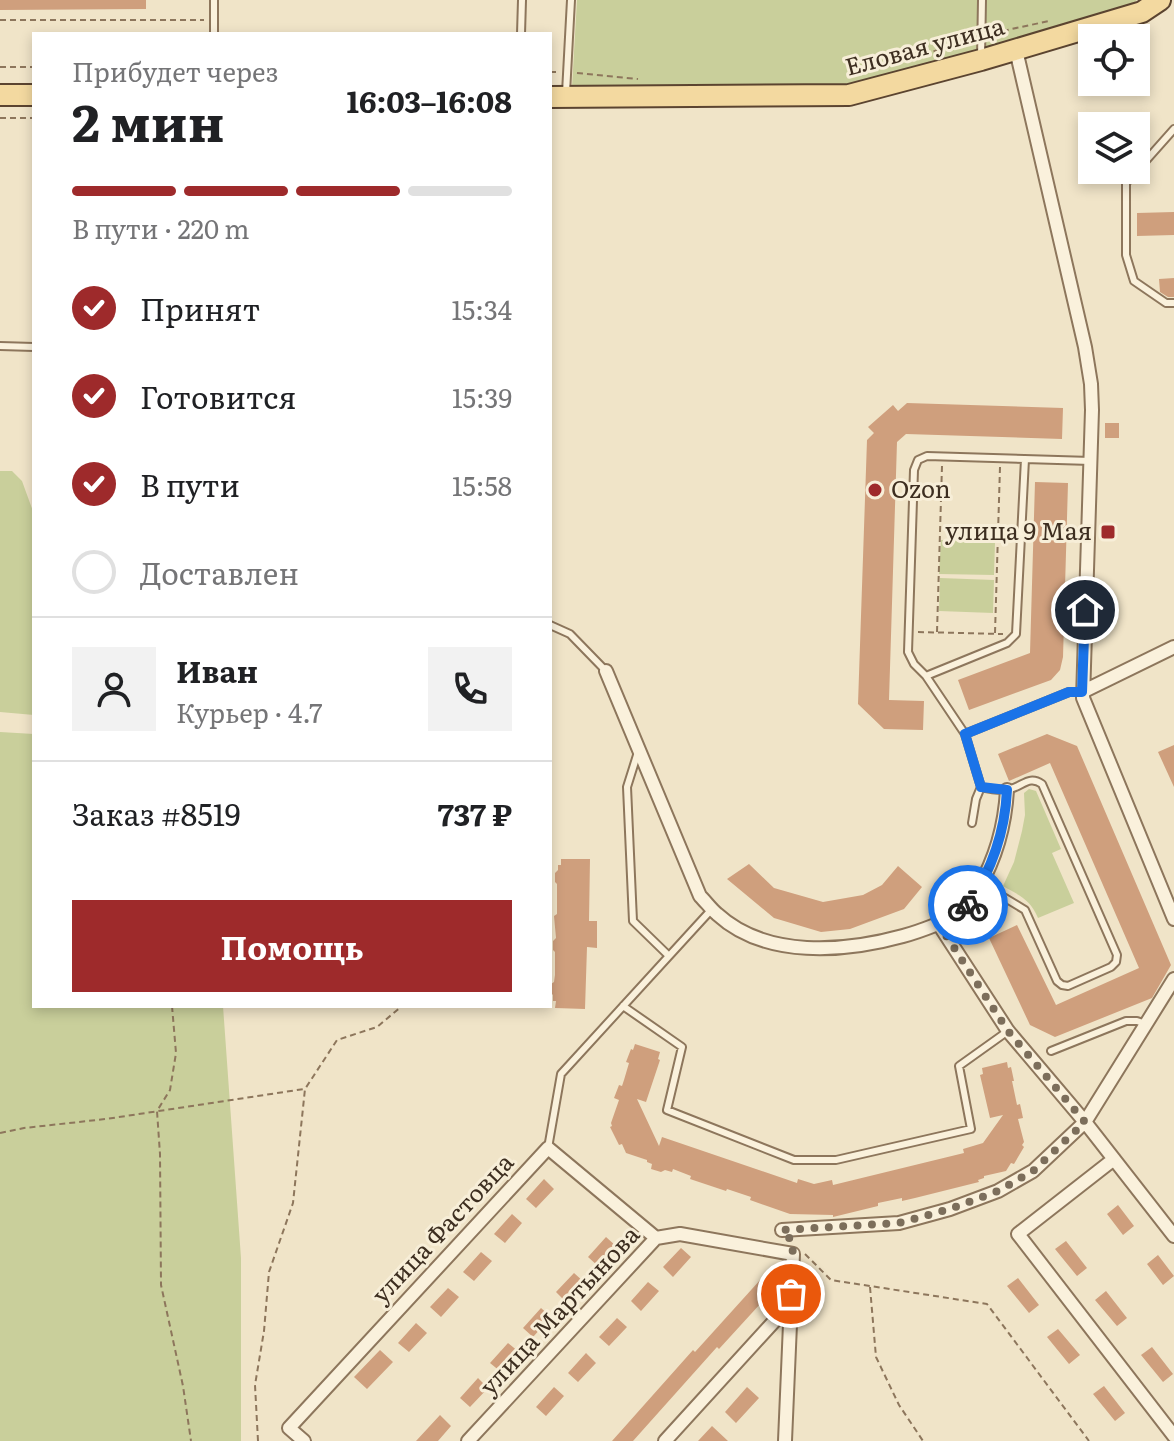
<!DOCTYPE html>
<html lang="ru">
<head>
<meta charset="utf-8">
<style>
	body { margin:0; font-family:Literata,serif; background:#f2f2f2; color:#202124; height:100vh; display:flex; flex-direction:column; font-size:30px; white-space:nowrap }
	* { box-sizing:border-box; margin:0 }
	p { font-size:26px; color:#757577 }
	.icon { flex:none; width:44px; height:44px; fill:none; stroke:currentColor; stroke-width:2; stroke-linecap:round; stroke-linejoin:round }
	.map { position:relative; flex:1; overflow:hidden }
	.sheet { position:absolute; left:32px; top:32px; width:520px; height:976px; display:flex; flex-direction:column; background:#fff; border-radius:0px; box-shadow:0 4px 12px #0003 }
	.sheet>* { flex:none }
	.buttons { position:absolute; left:1078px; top:24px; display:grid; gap:16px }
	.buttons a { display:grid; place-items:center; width:72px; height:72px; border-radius:0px; background:#fff; box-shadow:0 4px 12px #0003; font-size:40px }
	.pin { position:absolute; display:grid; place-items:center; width:68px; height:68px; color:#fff; margin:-34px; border:4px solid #fff; border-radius:50%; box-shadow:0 2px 8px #0007 }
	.courier { position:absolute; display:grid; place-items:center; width:80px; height:80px; margin:-40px; border:6px solid #1a73e8; border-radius:50%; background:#fff; color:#222; box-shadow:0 2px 10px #0007 }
	.summary em { font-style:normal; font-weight:700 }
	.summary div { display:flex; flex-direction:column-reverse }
	.summary { display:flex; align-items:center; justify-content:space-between; height:136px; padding:0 40px }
	h1 { font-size:52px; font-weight:700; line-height:60px }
	.bar { display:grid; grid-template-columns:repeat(4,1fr); gap:12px 8px; align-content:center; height:96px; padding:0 40px }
	.bar i { height:10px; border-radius:6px; background:#e0e0e0 }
	.bar .selected { background:#9e2a2b }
	.bar p { grid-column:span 4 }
	.line { display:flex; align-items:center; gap:20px; padding:0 40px; border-top:2px solid #e0e0e0 }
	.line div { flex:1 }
	.round { display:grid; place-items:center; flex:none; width:84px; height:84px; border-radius:0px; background:#f2f2f2 }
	ol { padding:0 40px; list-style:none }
	li { display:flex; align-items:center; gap:24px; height:88px }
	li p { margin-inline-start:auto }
	li .icon { padding:8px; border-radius:50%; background:#9e2a2b; color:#fff; stroke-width:4 }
	li:last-child { color:#757577 }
	li i { width:44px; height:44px; border:4px solid #e0e0e0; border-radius:50% }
	.cta { display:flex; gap:16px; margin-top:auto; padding:16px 40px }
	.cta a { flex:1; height:92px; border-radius:0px; background:#9e2a2b; color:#fff; font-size:32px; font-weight:700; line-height:92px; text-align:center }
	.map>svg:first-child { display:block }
</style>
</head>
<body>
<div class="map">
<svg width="1174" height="1441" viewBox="0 0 1174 1441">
	<rect width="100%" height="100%" fill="#f0e4c8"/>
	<path fill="#c9cf9b" d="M577,0H1137L1128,7L1021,42L846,84L572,87Z
		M0,471H12L22,481L34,514V715L0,712Z
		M941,540L995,542L994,575L939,574Z
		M940,578L994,580L993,613L939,611Z
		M0,732L34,734V1006H223L241,1258V1441H0Z
		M1029,789L1036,791L1061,849L1052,853L1074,903L1038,918C1030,899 1020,896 1003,886L1014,862L1022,831L1025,815L1024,793Z"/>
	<path fill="#cf9f7d" d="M0,0H146V9L0,10Z
		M1174,212V235L1137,236V213Z
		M1174,278V297H1168L1160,292L1159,279Z
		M907,403L1063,408L1062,439L906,434L897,442L889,700L924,701L923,730L884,729L858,704L867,440L874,433L868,427L893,405L898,411Z
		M1105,423H1119V438H1105Z
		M1035,482L1068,483L1063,657L1060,670L1051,680L969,710L958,680L1030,653Z
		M1047,734L1077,746L1171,965L1152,998L1055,1037L1030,1025L989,938L1017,925L1056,1005L1139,968L1050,763L1009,781L998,754Z
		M1174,745V787L1158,752Z
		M561,859H590L589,921H597V948L587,947L585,1009L555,1008L556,1001H553V995L551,993V984L554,982L555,975V952L553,950V941L556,938L554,916L557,914V884L555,882V873L558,870V865H561Z
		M749,864L774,888L823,902L863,895L882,885L898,866L922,887L904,909L850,929L821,932L774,918L727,879Z
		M635,1044L660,1052L658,1059L660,1060L646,1102L637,1099L659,1146L662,1137L797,1183L798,1179L814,1184L832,1180L833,1185L964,1153L963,1149L983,1143L1003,1115L990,1118L980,1075L983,1074L982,1068L1007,1062L1008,1068L1011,1067L1014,1081H1012L1017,1105L1020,1104L1023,1118L1018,1119L1024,1142L1022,1145L1024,1147L1014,1164L1011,1163L1006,1171L984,1176V1178L978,1180L979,1182L915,1198L902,1201V1198L878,1203V1206L833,1217V1215L790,1214L750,1200L751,1197L727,1189L726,1191L690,1179L691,1176L673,1169L672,1172L665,1170L661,1172L651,1169L652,1164L647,1162V1160L626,1153L622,1144L619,1145L610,1127L612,1126L611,1123L619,1100L614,1098L619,1085L622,1086L624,1080L629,1063L626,1062L631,1049L633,1050Z
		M544,1179L554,1189L536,1208L526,1199Z
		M1118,1205L1134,1226L1123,1235L1107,1214Z
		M512,1214L522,1223L505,1243L494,1234Z
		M606,1237L616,1246L598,1266L588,1257Z
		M1066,1241L1087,1268L1077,1276L1055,1249Z
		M681,1248L691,1257L673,1277L663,1267Z
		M481,1252L492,1261L474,1281L463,1272Z
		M1158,1255L1174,1276L1163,1285L1147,1264Z
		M574,1273L584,1282L566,1302L556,1292Z
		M1018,1278L1039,1305L1029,1313L1007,1286Z
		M761,1279L773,1290L719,1349L717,1347L633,1441H612L693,1350L695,1352Z
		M648,1282L659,1291L641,1311L631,1301Z
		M448,1288L459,1297L441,1317L430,1307Z
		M1106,1291L1127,1318L1117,1326L1095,1300Z
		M541,1308L551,1317L533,1337L523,1328Z
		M617,1318L627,1327L609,1346L599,1337Z
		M416,1323L427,1333L409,1352L398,1343Z
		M1058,1329L1080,1355L1069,1364L1047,1337Z
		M508,1343L519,1352L501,1372L490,1363Z
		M1152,1347L1173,1374L1163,1382L1141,1355Z
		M380,1350L393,1362L367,1389L354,1377Z
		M586,1353L596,1363L578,1382L568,1373Z
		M478,1378L488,1388L470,1407L460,1398Z
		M1104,1386L1125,1413L1115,1421L1093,1394Z
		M554,1387L564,1396L546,1416L536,1407Z
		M747,1387L759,1398L736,1423L725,1412Z
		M440,1415L451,1426L438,1441H416Z
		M712,1426L728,1441H698Z"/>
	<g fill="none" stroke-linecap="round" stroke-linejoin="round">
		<defs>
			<path id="service" d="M214,0V34
				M521,34L522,0
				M981,57L982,0
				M566,93L571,0
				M1174,129L1126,183V255L1134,281L1166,303H1174
				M0,346L34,347
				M1025,459L1016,634L1007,643L926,676L965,734L1069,692H1082
				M550,625L570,634L605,670
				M926,676L914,664L908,652L914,470L918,460L927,456L1091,461
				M965,734L981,787C990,789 1001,791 1010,789C1023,786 1029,775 1042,784L1117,955L1116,962L1111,967L1068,986L1062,985L1057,981L1025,910L982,884
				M638,752L627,787L633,921L669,956
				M972,823L976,799L981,787
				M623,1006L682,1047L667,1110L794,1160H836L971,1129L959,1066L1008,1031
				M1051,1051L1126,1021H1137L1146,1024
				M548,1148L561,1074L712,909"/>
			<path id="minor" d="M1016,50L1085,347L1091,384L1092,410L1083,698L1174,919
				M606,671L700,896C706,902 711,909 717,914C766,959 845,952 903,936C918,932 954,919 965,910C971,905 975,895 978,889C996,858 1005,826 1007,790
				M1082,692L1174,647
				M938,923L1008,1031L1085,1122L1174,1236
				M1114,1159L1018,1234L1174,1436
				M782,1230L899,1223L950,1209L998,1191L1033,1171L1085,1122L1174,979
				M304,1441L289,1428L548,1148L656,1238
				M468,1441L656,1238L680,1234L793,1254L785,1441
				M665,1441L779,1316L790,1296"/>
			<path id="primary" d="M0,95H34
				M550,97L849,95L981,60L1142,12L1160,0"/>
		</defs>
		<use href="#service" stroke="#8d765c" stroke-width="10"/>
		<use href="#minor" stroke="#8d765c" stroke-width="16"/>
		<use href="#primary" stroke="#5b4430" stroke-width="24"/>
		<path stroke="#8d765c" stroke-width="2" stroke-dasharray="6 4" stroke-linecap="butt" d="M0,20H204
			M993,33L1049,21
			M0,67H34
			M886,67L971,39
			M550,72H558
			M577,73L638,79
			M0,118H34
			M918,632L1003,634
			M937,632L942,466
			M995,633L1000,467
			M172,1006L176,1053L170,1090L157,1111L160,1154L161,1285L183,1386L191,1441
			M0,1133L24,1128L106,1119L304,1089
			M805,1254L831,1280L987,1304L1089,1441
			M870,1287L876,1357L899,1405L923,1441
			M258,1441L255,1385L264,1331L269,1272L293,1203L305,1089L337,1040L377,1027L402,1006"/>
		<use href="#service" stroke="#faf1dc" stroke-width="6"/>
		<use href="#minor" stroke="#faf1dc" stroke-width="12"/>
		<use href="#primary" stroke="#f3d9a0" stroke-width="20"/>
	</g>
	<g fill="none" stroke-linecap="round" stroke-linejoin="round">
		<path stroke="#7c6e5b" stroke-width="8" stroke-dasharray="0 14.4" d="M791,1294L793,1242L782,1230L899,1223L950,1209L998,1191L1033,1171L1085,1122L1008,1031L938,923L965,910L968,905"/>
		<path stroke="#1a73e8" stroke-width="10" d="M968,905C992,870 1005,832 1007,790L981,787L965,734L1069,692H1082L1085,610"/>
	</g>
	<g fill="#9e2a2b" stroke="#f7eed8" stroke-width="3">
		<circle cx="875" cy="490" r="8"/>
		<rect x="1100" y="524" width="16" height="16" rx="4"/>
	</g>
	<g text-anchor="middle" stroke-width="6" stroke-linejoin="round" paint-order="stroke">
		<g font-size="24" fill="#3d2e20" stroke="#f7eed8">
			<text transform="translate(925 47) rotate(-15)" y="8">Еловая улица</text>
			<text transform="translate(443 1229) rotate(-47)" y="8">улица Фастовца</text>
			<text transform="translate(560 1311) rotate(-47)" y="8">улица Мартынова</text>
		</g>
		<g font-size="24" fill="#3d2e20" stroke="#f7eed8" text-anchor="start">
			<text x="891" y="498">Ozon</text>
			<text x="1092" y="540" text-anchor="end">улица 9 Мая</text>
		</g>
	</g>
</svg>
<div class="buttons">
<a><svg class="icon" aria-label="locate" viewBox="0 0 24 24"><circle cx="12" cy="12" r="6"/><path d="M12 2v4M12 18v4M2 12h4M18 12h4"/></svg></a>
<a><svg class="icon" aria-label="layers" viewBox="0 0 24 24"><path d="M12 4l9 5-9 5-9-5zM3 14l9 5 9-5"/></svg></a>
</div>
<div class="pin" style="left:791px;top:1294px;background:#ea580c"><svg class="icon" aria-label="bag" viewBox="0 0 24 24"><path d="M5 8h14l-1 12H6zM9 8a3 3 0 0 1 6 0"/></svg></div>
<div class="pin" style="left:1085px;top:610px;background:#1f2937"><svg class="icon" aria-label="home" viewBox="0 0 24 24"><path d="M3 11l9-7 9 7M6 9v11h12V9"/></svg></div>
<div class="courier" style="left:968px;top:905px"><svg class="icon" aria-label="bike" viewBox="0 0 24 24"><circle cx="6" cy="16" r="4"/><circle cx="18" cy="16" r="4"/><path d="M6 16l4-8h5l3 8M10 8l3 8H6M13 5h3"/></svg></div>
<section class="sheet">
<div class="summary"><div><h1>2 мин</h1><p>Прибудет через</p></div><em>16:03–16:08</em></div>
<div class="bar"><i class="selected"></i><i class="selected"></i><i class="selected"></i><i></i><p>В пути · 220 m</p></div>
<ol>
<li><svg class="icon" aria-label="check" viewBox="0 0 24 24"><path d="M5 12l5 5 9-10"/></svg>Принят<p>15:34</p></li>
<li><svg class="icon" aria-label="check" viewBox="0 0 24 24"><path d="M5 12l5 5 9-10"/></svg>Готовится<p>15:39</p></li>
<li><svg class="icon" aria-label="check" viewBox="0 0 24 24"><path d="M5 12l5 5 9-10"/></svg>В пути<p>15:58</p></li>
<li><i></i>Доставлен</li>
</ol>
<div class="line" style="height:144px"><a class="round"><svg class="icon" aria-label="person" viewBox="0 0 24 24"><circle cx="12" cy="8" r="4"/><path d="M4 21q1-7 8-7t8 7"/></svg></a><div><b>Иван</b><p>Курьер · 4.7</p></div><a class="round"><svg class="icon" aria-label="phone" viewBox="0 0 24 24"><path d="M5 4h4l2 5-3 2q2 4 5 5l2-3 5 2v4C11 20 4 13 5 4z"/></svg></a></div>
<div class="line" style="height:104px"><div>Заказ #8519</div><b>737 ₽</b></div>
<div class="cta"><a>Помощь</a></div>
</section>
</div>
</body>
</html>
